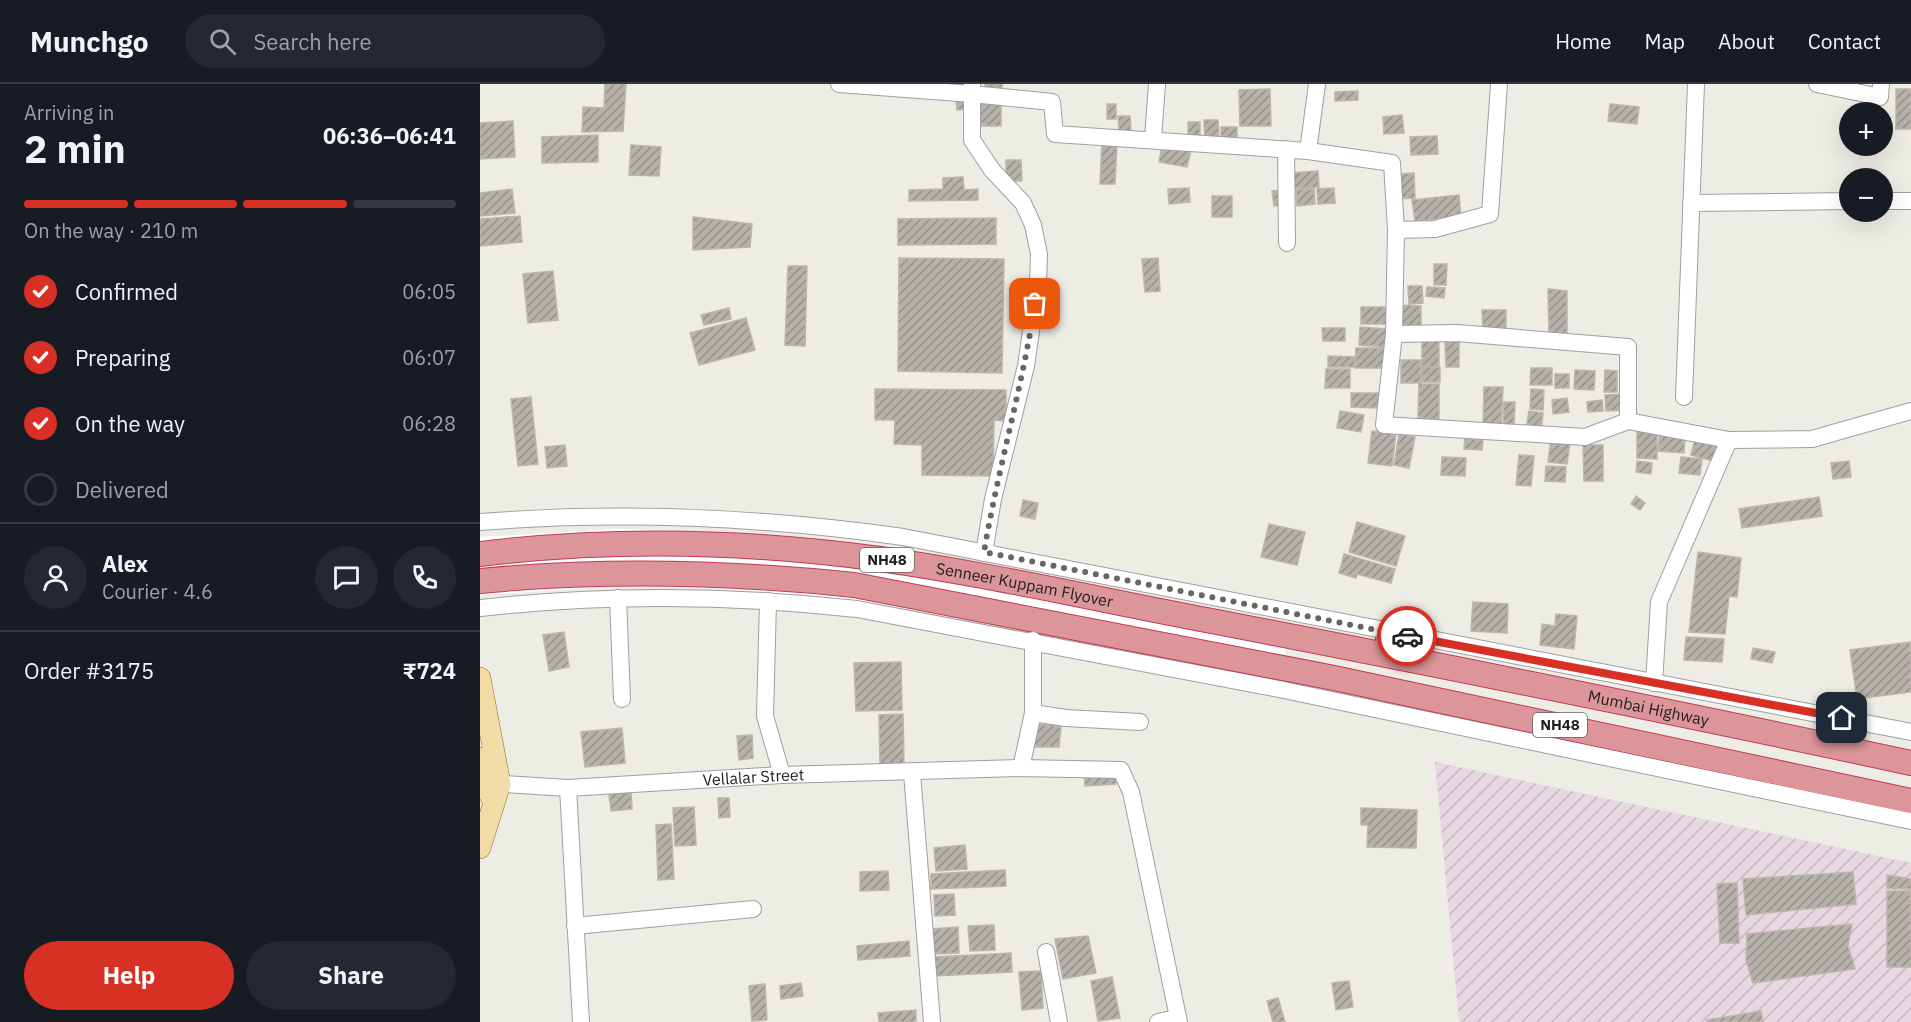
<!DOCTYPE html>
<html lang="en">
<head>
<meta charset="utf-8">
<style>
	body { margin:0; font-family:"IBM Plex Sans",sans-serif; background:#242831; color:#f1f3f6; height:100vh; display:flex; flex-direction:column; font-size:22px; white-space:nowrap }
	* { box-sizing:border-box; margin:0 }
	p { font-size:20px; color:#9ea1a6 }
	.icon { flex:none; width:33px; height:33px; fill:none; stroke:currentColor; stroke-width:2; stroke-linecap:round; stroke-linejoin:round }
	.map { position:relative; flex:1; overflow:hidden }
	.panel { display:flex; flex-direction:column; background:#171b24; width:480px }
	.panel>* { flex:none }
	.fabs { position:absolute; left:1359px; top:18px; display:grid; gap:12px }
	.fabs a { display:grid; place-items:center; width:54px; height:54px; border-radius:50%; background:#171b24; box-shadow:0 6px 24px #0002; font-size:30px }
	.pin { position:absolute; display:grid; place-items:center; width:51px; height:51px; color:#fff; margin:-26px; border-radius:12px; box-shadow:0 3px 9px #0006 }
	.courier { position:absolute; display:grid; place-items:center; width:60px; height:60px; margin:-30px; border:4px solid #d93025; border-radius:50%; background:#fff; color:#222; box-shadow:0 2px 8px #0007 }
	.headline em { font-style:normal; font-weight:700 }
	.headline div { display:flex; flex-direction:column-reverse }
	.headline { display:flex; align-items:center; justify-content:space-between; height:102px; padding:0 24px }
	h1 { font-size:39px; font-weight:700; line-height:45px }
	.bar { display:grid; grid-template-columns:repeat(4,1fr); gap:9px 6px; align-content:center; height:72px; padding:0 24px }
	.bar i { height:8px; border-radius:4px; background:#363941 }
	.bar .selected { background:#d93025 }
	.bar p { grid-column:span 4 }
	.line { display:flex; align-items:center; gap:15px; padding:0 24px; border-top:2px solid #363941 }
	.line div { flex:1 }
	.round { display:grid; place-items:center; flex:none; width:63px; height:63px; border-radius:32px; background:#242831 }
	ol { padding:0 24px; list-style:none }
	li { display:flex; align-items:center; gap:18px; height:66px }
	li p { margin-inline-start:auto }
	li .icon { padding:6px; border-radius:50%; background:#d93025; color:#fff; stroke-width:4 }
	li:last-child { color:#9ea1a6 }
	li i { width:33px; height:33px; border:3px solid #363941; border-radius:50% }
	.button { display:flex; gap:12px; margin-top:auto; padding:12px 24px }
	.button a { flex:1; height:69px; border-radius:36px; background:#d93025; color:#fff; font-size:24px; font-weight:700; line-height:69px; text-align:center }
	.button a+a { background:#242831; color:#f1f3f6 }
	header { display:flex; align-items:center; gap:36px; box-sizing:border-box; height:84px; padding:0 30px; background:#171b24; border-bottom:2px solid #363941 }
	header strong { font-size:28px }
	nav { display:flex; gap:33px; margin-inline-start:auto; font-size:21px }
	.search { width:420px; height:54px; background:#242831; display:flex; align-items:center; gap:15px; box-sizing:border-box; padding:0 21px; border-radius:33px; color:#9ea1a6; font-size:22px }
	main { display:flex; flex:1; min-height:0 }
	.map>svg:first-child { display:block }
</style>
</head>
<body>
<header>
<strong>Munchgo</strong>
<div class="search"><svg class="icon" aria-label="search" viewBox="0 0 24 24"><circle cx="10" cy="10" r="6"/><path d="M15 15l6 6"/></svg>Search here</div>
<nav><a>Home</a><a>Map</a><a>About</a><a>Contact</a></nav>
</header>
<main>
<section class="panel">
<div class="headline"><div><h1>2 min</h1><p>Arriving in</p></div><em>06:36–06:41</em></div>
<div class="bar"><i class="selected"></i><i class="selected"></i><i class="selected"></i><i></i><p>On the way · 210 m</p></div>
<ol>
<li><svg class="icon" aria-label="check" viewBox="0 0 24 24"><path d="M5 12l5 5 9-10"/></svg>Confirmed<p>06:05</p></li>
<li><svg class="icon" aria-label="check" viewBox="0 0 24 24"><path d="M5 12l5 5 9-10"/></svg>Preparing<p>06:07</p></li>
<li><svg class="icon" aria-label="check" viewBox="0 0 24 24"><path d="M5 12l5 5 9-10"/></svg>On the way<p>06:28</p></li>
<li><i></i>Delivered</li>
</ol>
<div class="line" style="height:108px"><a class="round"><svg class="icon" aria-label="person" viewBox="0 0 24 24"><circle cx="12" cy="8" r="4"/><path d="M4 21q1-7 8-7t8 7"/></svg></a><div><b>Alex</b><p>Courier · 4.6</p></div><a class="round"><svg class="icon" aria-label="chat" viewBox="0 0 24 24"><path d="M4 5h16v11H9l-5 4z"/></svg></a><a class="round"><svg class="icon" aria-label="phone" viewBox="0 0 24 24"><path d="M5 4h4l2 5-3 2q2 4 5 5l2-3 5 2v4C11 20 4 13 5 4z"/></svg></a></div>
<div class="line" style="height:78px"><div>Order #3175</div><b>₹724</b></div>
<div class="button"><a>Help</a><a>Share</a></div>
</section>
<div class="map">
<svg width="1431" height="938" viewBox="0 0 1431 938">
	<defs>
		<pattern id="industrial-furrows" width="10" height="10" patternUnits="userSpaceOnUse" patternTransform="scale(1.5)"><rect width="10" height="10" fill="#e6d7e1"/><path d="M-1 1l2-2M0 10L10 0M9 11l2-2" fill="none" stroke="#c5b8c1"/></pattern>
		<pattern id="building-hatch" width="6" height="6" patternUnits="userSpaceOnUse" patternTransform="scale(1.5)"><rect width="6" height="6" fill="#b6b2ab"/><path d="M-1 1l2-2M0 6l6-6M5 7l2-2" fill="none" stroke="#93908b"/></pattern>
	</defs>
	<rect width="100%" height="100%" fill="#edece5"/>
	<path fill="url(#industrial-furrows)" d="M955,678L1431,779V938H979Z"/>
	<path fill="#fff" d="M137,445L244,448L398,462L811,540L800,596L388,518L339,512L242,505L139,502L0,511V453Z"/>
	<path fill="url(#building-hatch)" stroke="#bdb5a9" stroke-width="1.5" d="M125,0H146L143,47L102,48L103,23L124,24Z
		M505,0H522V4L505,3Z
		M790,5L791,42H760L759,6Z
		M1416,5H1431V45H1416Z
		M878,7V16L855,17V8Z
		M488,14L489,25L477,26L476,16Z
		M500,20H521V42H501Z
		M627,20H636V35H627Z
		M1130,20L1159,23L1157,40L1128,37Z
		M922,31L924,49L904,50L903,33Z
		M638,32H650L651,47L639,48Z
		M724,36H738L739,56L725,57Z
		M33,37L35,73L0,75V39Z
		M708,38H720V55H708Z
		M741,43H757V58L741,57Z
		M118,51V78L62,79V53Z
		M957,52L958,70L931,71L930,53Z
		M622,56L637,57L635,100H620Z
		M151,61L181,63L179,92L149,91Z
		M682,61L711,66L707,83L679,78Z
		M526,76H541L542,97H526Z
		M838,87L839,103L812,105L811,89Z
		M934,89L935,114L917,115L916,90Z
		M483,93L484,106L498,105V116L429,117V106L463,105V94Z
		M709,104L710,118L689,120L688,105Z
		M854,104L855,119L838,120L837,105Z
		M32,105L35,129L0,132V109Z
		M834,105L835,120L817,122L816,106Z
		M802,106L804,121L794,122L792,107Z
		M979,111L981,133L935,137L932,116Z
		M732,112H752V133H732Z
		M40,132L42,158L0,162V135Z
		M213,133L272,140L270,163L213,166Z
		M516,134V160L418,161V135Z
		M419,174L524,175L522,289L418,287Z
		M678,174L680,207L665,208L662,175Z
		M954,180H967L966,201H954Z
		M308,182H327L325,262L305,261Z
		M73,187L78,236L48,239L43,190Z
		M928,202H942L943,219L929,220Z
		M947,203L965,204L964,214L946,212Z
		M1068,205L1087,207V249L1069,250Z
		M917,221L941,222V244H917Z
		M881,223H909V240H881Z
		M249,224L251,235L224,241L221,231Z
		M1002,226H1026V249L1003,250Z
		M266,234L275,266L219,281L210,249Z
		M880,243L907,245L906,263L879,261Z
		M842,244H865V257H843Z
		M942,256H959V283L942,282Z
		M965,257H979V283H966Z
		M876,264H905V284H875Z
		M848,272L875,273L874,283H848Z
		M921,276H941V299H921Z
		M942,283H960V298H942Z
		M1051,284H1072V301H1050Z
		M846,285H870V304H845Z
		M1095,286L1115,287L1114,306L1094,305Z
		M1125,286L1137,287V308H1124Z
		M1075,290H1089V304H1075Z
		M939,300H959V335L938,334Z
		M1004,303H1023L1021,344L1003,343Z
		M395,305L526,306V337L514,336L513,392L442,391V361L414,360L415,336H395Z
		M1051,305L1064,306L1063,326L1050,325Z
		M871,309H900V324L871,323Z
		M1145,310L1146,326L1126,327L1125,311Z
		M51,313L58,380L38,382L31,315Z
		M1087,314L1089,328L1073,330L1072,316Z
		M1122,316L1123,327L1108,328L1107,318Z
		M1024,318H1035L1034,343L1023,342Z
		M860,327L884,331L881,348L857,344Z
		M1049,327L1063,329L1061,348L1046,346Z
		M1157,346H1177V375L1157,374Z
		M892,347L916,349L912,382L888,379Z
		M1180,347L1205,349L1204,369L1178,367Z
		M919,350L935,353L929,384L914,381Z
		M985,354L1003,356L1002,366L984,365Z
		M1215,355L1237,361L1233,377L1211,371Z
		M1071,356L1090,358L1087,380L1068,378Z
		M85,361L87,382L67,384L65,363Z
		M1103,361H1123V397H1104Z
		M1039,371L1054,372L1051,402L1036,401Z
		M962,373L986,374L985,392L961,391Z
		M1201,373L1222,375L1220,391L1199,389Z
		M1157,377L1172,379L1171,390L1156,388Z
		M1369,377L1371,393L1353,395L1351,379Z
		M1066,382L1086,383L1085,398L1065,397Z
		M1156,412L1165,419L1160,426L1151,420Z
		M1339,413L1342,432L1262,444L1259,425Z
		M543,416L558,419L555,435L540,432Z
		M877,438L925,452L916,482L869,468Z
		M789,440L825,448L817,481L781,473Z
		M1218,468L1261,474L1257,513L1249,512L1245,550L1209,548Z
		M864,470L915,485L911,499L877,490L876,494L859,489Z
		M993,518L1028,520L1027,549L991,547Z
		M1076,530L1097,532L1094,565L1060,561L1062,540L1075,542Z
		M84,548L89,583L69,587L63,551Z
		M1206,553L1244,555L1242,578L1204,576Z
		M1430,558L1431,608L1377,615L1370,566Z
		M1273,564L1295,568L1292,579L1271,575Z
		M421,578L422,626L376,627L374,579Z
		M423,630L424,680H400L399,631Z
		M555,640L581,642L579,663H548Z
		M142,644L145,679L105,683L101,648Z
		M272,651L273,674L259,676L257,652Z
		M635,689L636,700L605,702L604,690Z
		M151,708L152,725L131,727L129,710Z
		M238,714H249L250,733L239,734Z
		M214,723L216,761L195,762L193,724Z
		M881,724L937,726L936,764L887,763L888,741H881Z
		M191,740L194,795L178,796L176,741Z
		M485,761L487,785L456,787L454,764Z
		M525,786L526,802L451,805V790Z
		M408,787L409,806L380,807V788Z
		M1373,788L1376,820L1266,831L1263,795Z
		M1407,791L1431,795V805L1407,804Z
		M1257,799L1259,859H1240L1237,800Z
		M1407,807H1430L1431,883H1407Z
		M474,810L475,831L455,832L454,811Z
		M1372,840L1368,862L1375,885L1273,899L1266,876L1267,850Z
		M514,841L515,866L490,867L488,842Z
		M478,843L479,869L454,870L452,845Z
		M608,852L616,889L583,895L575,855Z
		M429,857L430,872L378,876L377,862Z
		M531,869L532,888L455,892L454,873Z
		M561,887L563,924L542,926L539,888Z
		M632,893L640,934L618,937L611,897Z
		M869,897L873,923L856,926L852,899Z
		M321,899L323,912L301,915L300,902Z
		M285,900L287,936L272,937L269,902Z
		M798,914L805,938H793L787,917Z
		M436,926V938H399L398,929Z
		M1281,927L1283,938H1227V936Z"/>
	<g fill="none" stroke-linecap="round" stroke-linejoin="round">
		<defs>
			<g id="minor">
				<path d="M359,0L492,10V56L512,86L543,119L553,141L559,170L558,199L546,282L513,415L504,469"/>
				<path d="M492,0V10L572,18L575,50L828,67L912,79L916,146L914,250L977,249L1148,263V337L1249,356L1179,518L1174,599"/>
				<path d="M1337,0L1400,13L1401,0"/>
				<path d="M673,55L677,0"/>
				<path d="M806,65L807,159"/>
				<path d="M828,67L837,0"/>
				<path d="M1402,117H1431"/>
				<path d="M1211,119L1370,117"/>
				<path d="M916,146L955,145L1010,130L1019,0"/>
				<path d="M914,250L904,341L1105,353L1148,337"/>
				<path d="M1204,313L1216,0"/>
				<path d="M1249,356L1332,355L1431,327"/>
				<path d="M0,438C142,427 282,433 423,453L1431,648"/>
				<path d="M138,514L142,615"/>
				<path d="M288,517L285,632L302,691"/>
				<path d="M0,524C126,510 252,511 377,525L799,605L1431,737"/>
				<path d="M553,629L586,634L660,638"/>
				<path d="M541,684L553,629V556"/>
				<path d="M432,689L452,938"/>
				<path id="s1" d="M8,699L88,704L302,691L541,684L641,686L651,708L699,938"/>
				<path d="M88,704L101,938"/>
				<path d="M95,842L273,825"/>
				<path d="M566,868L579,938"/>
				<path d="M678,938L696,934"/>
			</g>
			<path id="major" d="M0,594L20,700L0,764
				M0,674L4,699L13,717"/>
			<g id="highway">
				<path id="s2" d="M0,470C133,454 268,457 400,475C513,491 625,517 737,538C969,583 1200,629 1431,679"/>
				<path d="M0,497C125,485 249,488 374,501L854,594L1431,717"/>
				<path d="M906,570L909,549"/>
			</g>
		</defs>
		<use href="#minor" stroke="#9f9f9f" stroke-width="18"/>
		<use href="#major" stroke="#866f11" stroke-width="22"/>
		<use href="#highway" stroke="#c43956" stroke-width="26"/>
		<use href="#minor" stroke="#fff" stroke-width="16"/>
		<use href="#major" stroke="#f1dba6" stroke-width="21"/>
		<use href="#highway" stroke="#dc9599" stroke-width="24"/>
	</g>
	<g fill="none" stroke-linecap="round" stroke-linejoin="round">
		<path stroke="#666664" stroke-width="6" stroke-dasharray="0 10.8" d="M555,220C542,304 518,385 504,468L927,552"/>
		<path stroke="#d93025" stroke-width="8" d="M927,552L1362,634"/>
	</g>
	<g text-anchor="middle" stroke-width="6" stroke-linejoin="round" paint-order="stroke">
		<g fill="#fff" stroke="#626262" stroke-width="1.5">
			<rect x="380" y="464" width="54" height="24" rx="4.5"/>
			<rect x="1053" y="629" width="54" height="24" rx="4.5"/>
		</g>
		<g font-size="15" font-weight="bold" fill="#1e1e1e">
			<text x="407" y="481">NH48</text>
			<text x="1080" y="646">NH48</text>
		</g>
		<g font-size="16" fill="#1e1e1e" stroke="#fff">
			<text dy="6" stroke="none"><textPath href="#s2" startOffset="548">Senneer Kuppam Flyover</textPath></text>
			<text dy="6" stroke="none"><textPath href="#s2" startOffset="1184">Mumbai Highway</textPath></text>
			<text dy="6" stroke="none"><textPath href="#s1" startOffset="266">Vellalar Street</textPath></text>
		</g>
	</g>
</svg>
<div class="fabs">
<a>+</a>
<a>−</a>
</div>
<div class="pin" style="left:555px;top:220px;background:#ea580c"><svg class="icon" aria-label="bag" viewBox="0 0 24 24"><path d="M5 8h14l-1 12H6zM9 8a3 3 0 0 1 6 0"/></svg></div>
<div class="pin" style="left:1362px;top:634px;background:#1f2937"><svg class="icon" aria-label="home" viewBox="0 0 24 24"><path d="M3 11l9-7 9 7M6 9v11h12V9"/></svg></div>
<div class="courier" style="left:927px;top:552px"><svg class="icon" aria-label="car" viewBox="0 0 24 24"><path d="M5 17H2v-5l4-1 3-4h7l3 4 3 1v5h-3M9 17h6M6 11h13"/><circle cx="7" cy="17" r="2"/><circle cx="17" cy="17" r="2"/></svg></div>
</div>
</main>
</body>
</html>
